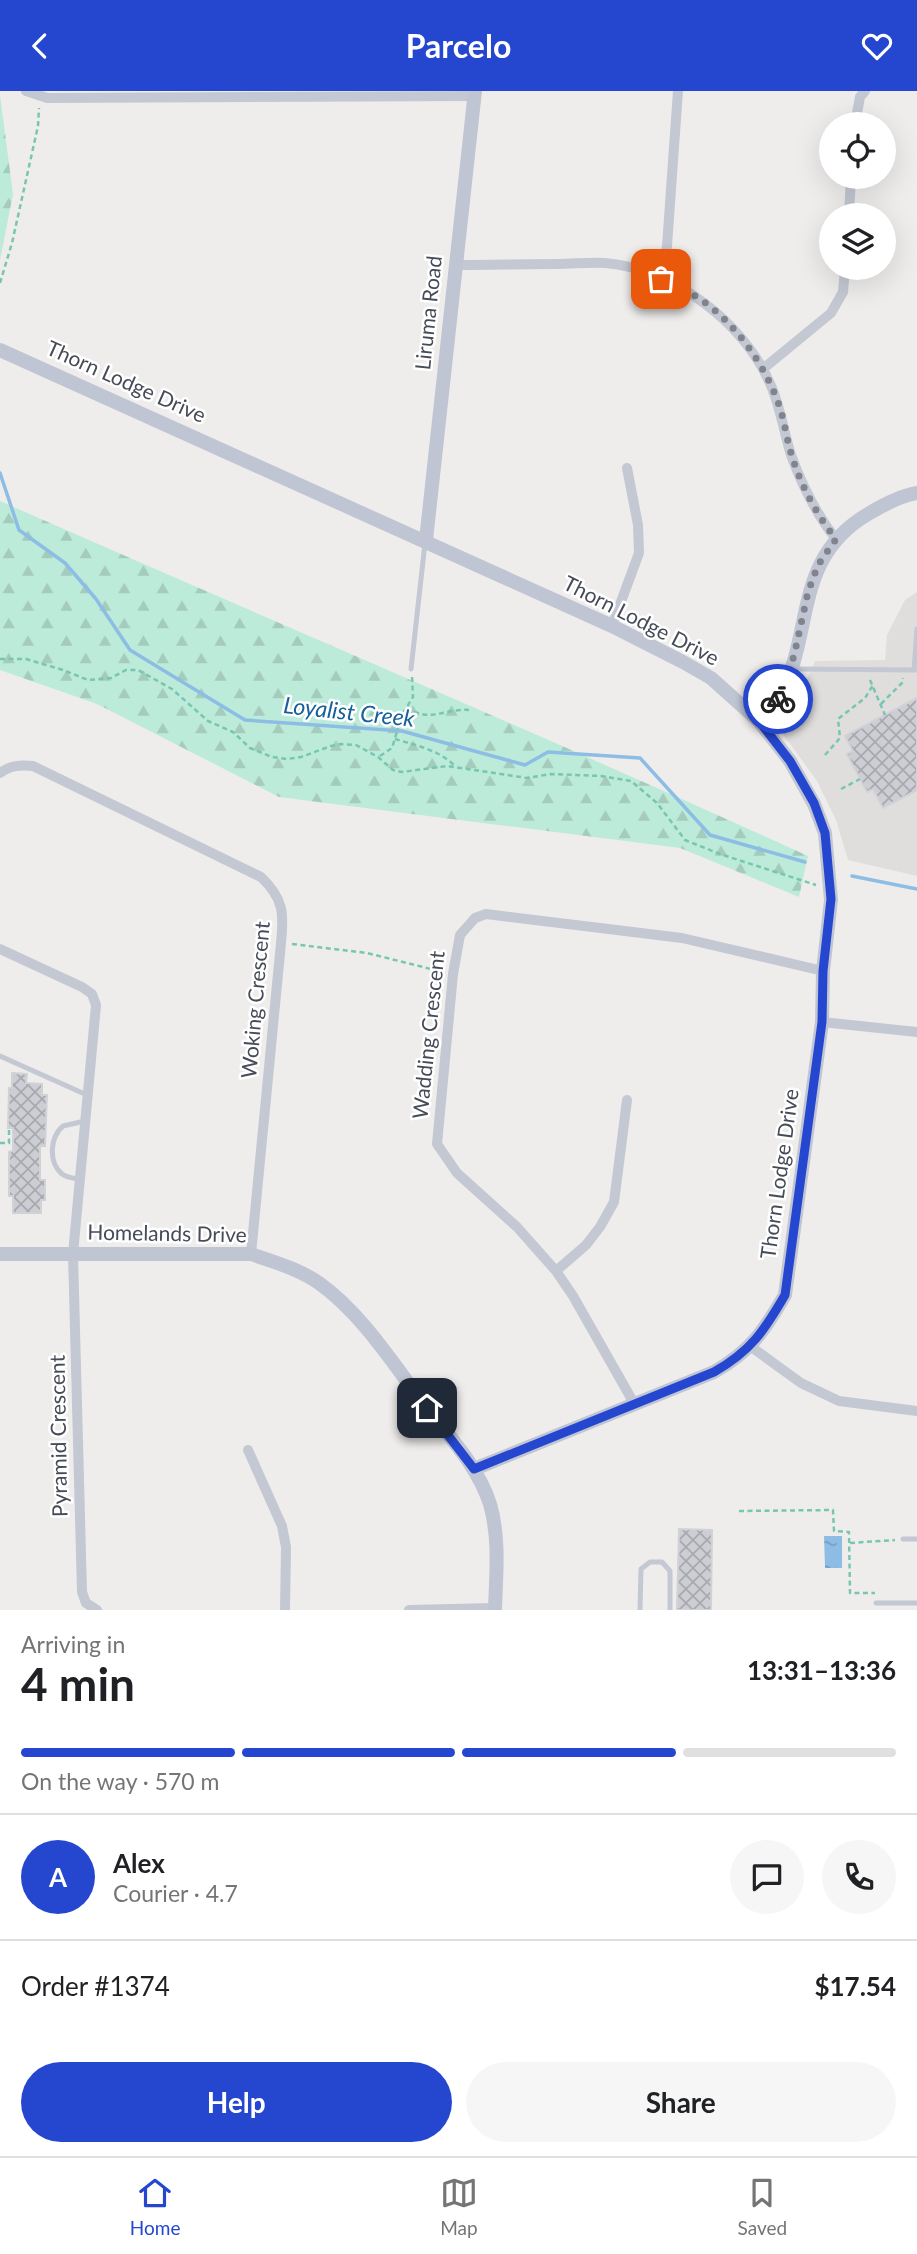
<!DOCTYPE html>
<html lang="en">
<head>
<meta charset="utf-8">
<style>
	body { margin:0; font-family:Lato,sans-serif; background:#f6f6f6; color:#202124; height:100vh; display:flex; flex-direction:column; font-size:26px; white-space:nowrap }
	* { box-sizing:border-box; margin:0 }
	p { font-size:23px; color:#757577 }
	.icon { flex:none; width:38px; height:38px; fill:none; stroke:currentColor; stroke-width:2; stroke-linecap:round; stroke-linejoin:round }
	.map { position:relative; height:1519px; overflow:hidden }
	.drawer { display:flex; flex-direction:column; background:#fff; flex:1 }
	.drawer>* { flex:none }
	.tools { position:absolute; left:819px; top:21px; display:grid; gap:14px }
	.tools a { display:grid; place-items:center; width:77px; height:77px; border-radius:50%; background:#fff; box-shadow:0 7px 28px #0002; font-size:35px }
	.pin { position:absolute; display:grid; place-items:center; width:60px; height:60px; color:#fff; margin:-30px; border-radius:14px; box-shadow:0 4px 10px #0006 }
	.courier { position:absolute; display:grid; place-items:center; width:70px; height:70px; margin:-35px; border:5px solid #2547d0; border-radius:50%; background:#fff; color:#222; box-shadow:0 2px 9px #0007 }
	.head em { font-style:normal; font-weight:700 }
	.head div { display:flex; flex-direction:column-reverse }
	.head { display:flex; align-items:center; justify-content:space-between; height:119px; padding:0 21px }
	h1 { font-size:46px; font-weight:700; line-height:52px }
	.bar { display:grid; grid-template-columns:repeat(4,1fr); gap:10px 7px; align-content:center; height:84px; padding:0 21px }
	.bar i { height:9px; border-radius:5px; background:#e0e0e0 }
	.bar .on { background:#2547d0 }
	.bar p { grid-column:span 4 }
	.line { display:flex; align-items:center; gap:18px; padding:0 21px; border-top:2px solid #e0e0e0 }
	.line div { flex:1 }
	.round { display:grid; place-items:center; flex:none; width:74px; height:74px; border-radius:37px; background:#f6f6f6 }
	.primary-button { display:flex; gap:14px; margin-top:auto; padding:14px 21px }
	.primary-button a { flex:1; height:80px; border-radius:42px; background:#2547d0; color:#fff; font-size:28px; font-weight:700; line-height:80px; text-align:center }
	.primary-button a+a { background:#f6f6f6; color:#202124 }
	header { display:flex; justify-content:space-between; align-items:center; height:91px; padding:0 21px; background:#2547d0; color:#fff; font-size:32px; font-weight:700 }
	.tab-bar { display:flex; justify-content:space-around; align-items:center; height:98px; border-top:2px solid #e0e0e0; background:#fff; font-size:19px; color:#757577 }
	.tab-bar a { display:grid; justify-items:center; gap:4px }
	.tab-bar .on { color:#2547d0 }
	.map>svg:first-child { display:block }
</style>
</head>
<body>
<header><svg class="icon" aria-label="back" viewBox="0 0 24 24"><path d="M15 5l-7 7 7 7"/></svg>Parcelo<svg class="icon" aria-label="heart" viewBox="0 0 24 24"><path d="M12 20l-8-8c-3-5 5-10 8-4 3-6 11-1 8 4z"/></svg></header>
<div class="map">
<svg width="917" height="1519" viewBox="0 0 917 1519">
	<defs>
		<pattern id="forest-firs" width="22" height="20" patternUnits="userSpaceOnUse" patternTransform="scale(1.75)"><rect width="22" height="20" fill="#bdebd9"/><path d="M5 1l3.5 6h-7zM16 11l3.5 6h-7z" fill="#a4cbbc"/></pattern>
		<pattern id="water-ripples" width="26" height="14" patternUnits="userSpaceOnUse" patternTransform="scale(1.75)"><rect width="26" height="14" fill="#8dbde5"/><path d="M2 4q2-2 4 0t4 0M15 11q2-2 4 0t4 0" fill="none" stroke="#759cbc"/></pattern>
		<pattern id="building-cross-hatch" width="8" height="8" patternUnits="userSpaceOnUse" patternTransform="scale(1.75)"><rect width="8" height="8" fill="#cdcdd4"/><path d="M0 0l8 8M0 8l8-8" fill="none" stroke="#a8a8af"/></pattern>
	</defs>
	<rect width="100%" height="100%" fill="#efedec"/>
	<path fill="#e0dedd" d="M917,501V785L848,769L836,729L817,690L783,643L815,570L885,569L887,544L905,509Z"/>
	<path fill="url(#forest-firs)" d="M0,4L13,103L0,169Z
		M0,410C269,529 541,643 808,765L799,806L680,757L279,706L97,613L0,579Z"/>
	<path fill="url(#water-ripples)" d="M824,1445H842V1477H825Z"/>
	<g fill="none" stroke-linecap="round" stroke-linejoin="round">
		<path stroke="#8dbde5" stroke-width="3.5" d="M0,382L19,439L65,472L96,508L130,559L245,629L402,640L525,674L548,661L640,667L710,744L805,771
			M852,785L917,798"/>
	</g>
	<path fill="url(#building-cross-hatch)" stroke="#d1d1d8" stroke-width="2" d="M917,607V699L883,717L873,698L867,701L847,663L853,660L845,645Z
		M12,982L27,983L26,992L42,993V1004H47L45,1055H40V1089H45V1109H41V1122H13V1105H9V1061L13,1060V1037H8L9,997H12Z
		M679,1438L712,1439L711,1519H677Z"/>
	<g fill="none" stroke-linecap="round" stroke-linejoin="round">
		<path stroke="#77c6b2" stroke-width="2.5" stroke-dasharray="5 3.5" stroke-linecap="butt" d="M0,192L12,152L38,35L39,17
			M0,568H26L63,579L88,589L111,587L126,579H138L172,598L208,630L233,641L250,657L272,666L287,668L301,666L331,655L341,653L356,654L378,666L393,679L402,681L447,675L527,687L551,683L601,685L631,690L657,712L685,749L720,763L816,794
			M870,589L885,624
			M881,613L902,592L903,587
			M407,616C430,633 444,617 469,619
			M395,648C415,654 439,659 455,675
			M825,664L840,647L838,628L865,607L873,594
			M380,665L392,657L402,624L413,606L412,585
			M841,698L860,688
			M292,853L367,862L443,881
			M0,1052H9V1038
			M739,1420L833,1419L834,1440L849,1441L850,1502H875
			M850,1452L895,1449"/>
		<path stroke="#c3c8d3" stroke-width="5" d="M411,578L425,452
			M793,578L917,579
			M914,579L917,538
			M0,965L87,1004
			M79,1088C74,1087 67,1087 62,1083C48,1071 50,1046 63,1035L85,1030
			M903,1448H917
			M876,1512H917
			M640,1519L641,1478L650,1471H662L670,1480V1519"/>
		<path stroke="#c3c8d3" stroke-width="10" d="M26,0L47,7L474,5
			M855,33L860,6L865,0
			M849,124L851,86
			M456,174C489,174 523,173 557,173C573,173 589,171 605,172C675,178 746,233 772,297C781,319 784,342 791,364C802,394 816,423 836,448
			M661,188L667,155L678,0
			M763,278L831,222L843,201L845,177
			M612,535L639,462L638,434L627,377
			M0,682C11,674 20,674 33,675L261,786C284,808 284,823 281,852L251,1163
			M0,858L82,896L92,903L96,914L73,1163L82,1501L86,1512L97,1519
			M822,931L917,941
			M556,1180L586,1154L600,1136L614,1111L627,1009
			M750,1255L801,1292L839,1310L917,1320
			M635,1314L573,1205L556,1180L517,1136L457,1082L437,1053L453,883L460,844L475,827L486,823L682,847L823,880
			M248,1359L282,1435L286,1456L285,1519
			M409,1519L495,1517"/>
		<path stroke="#c0c5d4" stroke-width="14" d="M0,259L612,535L683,571L711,587L759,630L790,670L814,713L825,742L831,809L823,880L822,931L785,1204C764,1240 751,1260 714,1281L474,1378
			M426,449L475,0
			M759,630C765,624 773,618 777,610C816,545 790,469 868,423C883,414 900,405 917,402
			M0,1163H251C274,1171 299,1178 319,1192C361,1222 392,1271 423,1312C447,1343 478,1375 490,1413C500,1448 496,1484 495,1519"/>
	</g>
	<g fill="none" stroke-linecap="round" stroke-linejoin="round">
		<path stroke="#81848c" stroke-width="7" stroke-dasharray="0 12.6" d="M661,188C674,194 688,200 700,208C737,233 768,278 781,320C785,334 787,349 791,362C800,393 816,423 836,448L818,474L808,501L794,565L778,608"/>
		<path stroke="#2547d0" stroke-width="9" d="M427,1317L474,1378L714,1281C751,1260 764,1240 785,1204L822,931L823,880L831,808L825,742L814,712L790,670L759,630L778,608"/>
	</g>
	<g text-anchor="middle" stroke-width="5" stroke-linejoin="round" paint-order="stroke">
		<g font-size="21" fill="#464b58" stroke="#fff">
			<text transform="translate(429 222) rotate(-84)" y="7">Liruma Road</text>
			<text transform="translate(126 291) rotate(24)" y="7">Thorn Lodge Drive</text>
			<text transform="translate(641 530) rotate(27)" y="7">Thorn Lodge Drive</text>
			<text transform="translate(256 909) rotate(-85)" y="7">Woking Crescent</text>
			<text transform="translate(429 944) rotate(-84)" y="7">Wadding Crescent</text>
			<text transform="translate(780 1083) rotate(-82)" y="7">Thorn Lodge Drive</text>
			<text transform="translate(167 1143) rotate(1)" y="7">Homelands Drive</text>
			<text transform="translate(59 1345) rotate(-91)" y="7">Pyramid Crescent</text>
		</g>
		<g font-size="23" font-style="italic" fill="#16609b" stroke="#fff">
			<text transform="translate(349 621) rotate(6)" y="8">Loyalist Creek</text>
		</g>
	</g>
</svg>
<div class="tools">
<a><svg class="icon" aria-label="locate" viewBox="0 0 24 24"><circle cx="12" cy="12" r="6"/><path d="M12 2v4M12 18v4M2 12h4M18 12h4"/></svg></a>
<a><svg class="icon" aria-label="layers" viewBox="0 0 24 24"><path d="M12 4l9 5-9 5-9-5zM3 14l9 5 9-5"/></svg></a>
</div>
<div class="pin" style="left:661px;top:188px;background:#ea580c"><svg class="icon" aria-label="bag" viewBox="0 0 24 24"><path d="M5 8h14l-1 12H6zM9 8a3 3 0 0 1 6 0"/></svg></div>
<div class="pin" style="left:427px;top:1317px;background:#1f2937"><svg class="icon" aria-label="home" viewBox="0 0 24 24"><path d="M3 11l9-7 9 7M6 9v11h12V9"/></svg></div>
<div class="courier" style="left:778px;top:608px"><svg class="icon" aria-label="bike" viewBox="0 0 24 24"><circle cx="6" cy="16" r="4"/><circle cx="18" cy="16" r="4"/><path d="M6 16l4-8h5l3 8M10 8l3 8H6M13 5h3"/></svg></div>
</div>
<section class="drawer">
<div class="head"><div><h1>4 min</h1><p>Arriving in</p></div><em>13:31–13:36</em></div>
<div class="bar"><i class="on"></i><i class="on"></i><i class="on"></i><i></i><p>On the way · 570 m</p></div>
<div class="line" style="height:126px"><b class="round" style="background:#2547d0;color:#fff">A</b><div><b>Alex</b><p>Courier · 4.7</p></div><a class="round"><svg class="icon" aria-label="chat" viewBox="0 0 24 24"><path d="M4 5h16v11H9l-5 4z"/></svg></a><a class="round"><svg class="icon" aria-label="phone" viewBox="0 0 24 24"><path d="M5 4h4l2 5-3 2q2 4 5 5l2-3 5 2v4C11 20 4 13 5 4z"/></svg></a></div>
<div class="line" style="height:91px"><div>Order #1374</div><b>$17.54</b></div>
<div class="primary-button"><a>Help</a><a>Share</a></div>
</section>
<nav class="tab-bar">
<a class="on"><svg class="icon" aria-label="home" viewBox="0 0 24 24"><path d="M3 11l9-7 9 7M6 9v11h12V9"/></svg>Home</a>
<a><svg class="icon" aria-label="map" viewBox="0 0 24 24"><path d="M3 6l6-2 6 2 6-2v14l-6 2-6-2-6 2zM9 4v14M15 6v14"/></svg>Map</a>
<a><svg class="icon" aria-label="saved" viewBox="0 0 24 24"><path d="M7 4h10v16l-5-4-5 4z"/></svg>Saved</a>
</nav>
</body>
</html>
